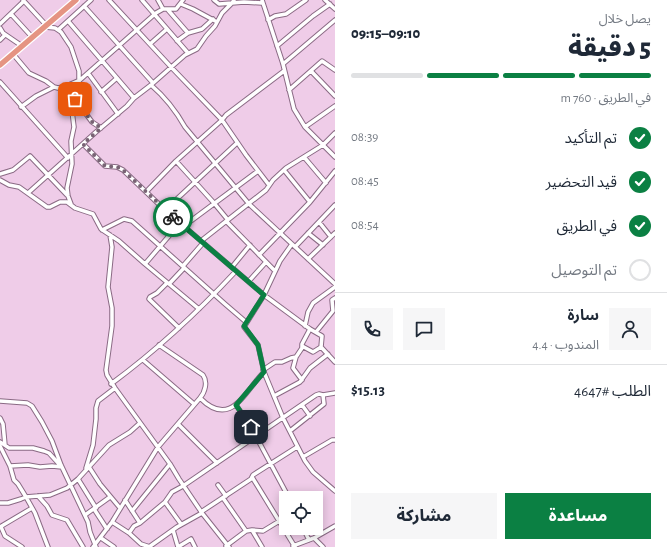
<!DOCTYPE html>
<html lang="ar">
<head>
<meta charset="utf-8">
<style>
	body { margin:0; font-family:"Alegreya Sans","Noto Sans Arabic",sans-serif; background:#f6f6f7; color:#1f2937; direction:rtl; height:100vh; display:flex; flex-direction:column; font-size:15px; white-space:nowrap }
	* { box-sizing:border-box; margin:0 }
	p { font-size:13px; color:#747a83 }
	.icon { flex:none; width:22px; height:22px; fill:none; stroke:currentColor; stroke-width:2; stroke-linecap:round; stroke-linejoin:round }
	.map { position:relative; flex:1; overflow:hidden; direction:ltr }
	.panel { display:flex; flex-direction:column; background:#fff; width:332px }
	.panel>* { flex:none }
	.fabs { position:absolute; left:279px; top:491px; display:grid; gap:8px }
	.fabs a { display:grid; place-items:center; width:44px; height:44px; border-radius:0px; background:#fff; box-shadow:0 2px 10px #0003; font-size:20px }
	.pin { position:absolute; display:grid; place-items:center; width:34px; height:34px; color:#fff; margin:-17px; border-radius:8px; box-shadow:0 2px 6px #0006 }
	.courier { position:absolute; display:grid; place-items:center; width:40px; height:40px; margin:-20px; border:3px solid #0b8043; border-radius:50%; background:#fff; color:#222; box-shadow:0 1px 5px #0007 }
	.head em { font-style:normal; font-weight:800 }
	.head div { display:flex; flex-direction:column-reverse }
	.head { display:flex; align-items:center; justify-content:space-between; height:68px; padding:0 16px }
	h1 { font-size:26px; font-weight:800; line-height:30px }
	.bar { display:grid; grid-template-columns:repeat(4,1fr); gap:6px 4px; align-content:center; height:48px; padding:0 16px }
	.bar i { height:5px; border-radius:3px; background:#e0e1e3 }
	.bar .selected { background:#0b8043 }
	.bar p { grid-column:span 4 }
	.line { display:flex; align-items:center; gap:10px; padding:0 16px; border-top:1px solid #e0e1e3 }
	.line div { flex:1 }
	.round { display:grid; place-items:center; flex:none; width:42px; height:42px; border-radius:0px; background:#f6f6f7 }
	ol { padding:0 16px; list-style:none }
	li { display:flex; align-items:center; gap:12px; height:44px }
	li p { margin-inline-start:auto }
	li .icon { padding:4px; border-radius:50%; background:#0b8043; color:#fff; stroke-width:4 }
	li:last-child { color:#747a83 }
	li i { width:22px; height:22px; border:2px solid #e0e1e3; border-radius:50% }
	.cta { display:flex; gap:8px; margin-top:auto; padding:8px 16px }
	.cta a { flex:1; height:46px; border-radius:0px; background:#0b8043; color:#fff; font-size:16px; font-weight:800; line-height:46px; text-align:center }
	.cta a+a { background:#f6f6f7; color:#1f2937 }
	main { display:flex; flex:1; min-height:0 }
	.map>svg:first-child { display:block }
</style>
</head>
<body>
<main>
<section class="panel">
<div class="head"><div><h1>5 دقيقة</h1><p>يصل خلال</p></div><em>09:10–09:15</em></div>
<div class="bar"><i class="selected"></i><i class="selected"></i><i class="selected"></i><i></i><p>في الطريق · 760 m</p></div>
<ol>
<li><svg class="icon" aria-label="check" viewBox="0 0 24 24"><path d="M5 12l5 5 9-10"/></svg>تم التأكيد<p>08:39</p></li>
<li><svg class="icon" aria-label="check" viewBox="0 0 24 24"><path d="M5 12l5 5 9-10"/></svg>قيد التحضير<p>08:45</p></li>
<li><svg class="icon" aria-label="check" viewBox="0 0 24 24"><path d="M5 12l5 5 9-10"/></svg>في الطريق<p>08:54</p></li>
<li><i></i>تم التوصيل</li>
</ol>
<div class="line" style="height:72px"><a class="round"><svg class="icon" aria-label="person" viewBox="0 0 24 24"><circle cx="12" cy="8" r="4"/><path d="M4 21q1-7 8-7t8 7"/></svg></a><div><b>سارة</b><p>المندوب · 4.4</p></div><a class="round"><svg class="icon" aria-label="chat" viewBox="0 0 24 24"><path d="M4 5h16v11H9l-5 4z"/></svg></a><a class="round"><svg class="icon" aria-label="phone" viewBox="0 0 24 24"><path d="M5 4h4l2 5-3 2q2 4 5 5l2-3 5 2v4C11 20 4 13 5 4z"/></svg></a></div>
<div class="line" style="height:52px"><div>الطلب #4647</div><b>$15.13</b></div>
<div class="cta"><a>مساعدة</a><a>مشاركة</a></div>
</section>
<div class="map">
<svg width="335" height="547" viewBox="0 0 335 547">
	<rect width="100%" height="100%" fill="#efcce8"/>
	<g fill="none" stroke-linecap="round" stroke-linejoin="round">
		<defs>
			<path id="minor" d="M23,0L46,25
				M109,0L171,67L222,120L246,155L269,185
				M142,0L188,53
				M158,0L163,9
				M214,0L219,4L232,3L234,0
				M262,0L283,64L294,109L305,127L335,157
				M325,0L335,9
				M181,4L193,9L217,22
				M84,6L153,83
				M168,10L188,33
				M11,14L32,37
				M268,20L275,16L286,14L306,0
				M68,21L134,98
				M0,24L24,1
				M45,27L55,28L61,32L71,47L79,71V88L72,111L74,127L71,141L72,164L67,188L68,196L71,204
				M0,28L3,33L22,46
				M59,29L91,0
				M0,40L5,35
				M177,41L188,33L202,29L213,19
				M150,44L167,29
				M277,46L313,16L330,4
				M13,54L29,73L46,81L54,87L58,88L64,87L80,80L156,13L163,9H176L183,0
				M283,64L335,20
				M311,71L335,96
				M88,73L118,114
				M0,82L68,158
				M151,85C165,97 176,111 185,127L249,204L335,284
				M289,90L322,61L335,70
				M101,92L117,78
				M75,99L92,122L101,128
				M21,107L36,96L54,87
				M305,127L335,106
				M83,144L105,166L117,167L123,170L165,210L264,295L310,329L322,336L321,347L313,352L302,346
				M304,157L326,183
				M176,161L214,203L228,220
				M284,170L310,202
				M0,174L13,170L30,156L67,195
				M0,180L9,185L19,187L47,207H50L60,202H67L75,208L93,214L101,229L119,241L145,264L199,309
				M146,192L176,161L222,120L226,115L284,71
				M28,193L96,132L127,106L134,98L151,85L185,55L197,49L206,36L215,26L222,13L232,3L244,2L262,3
				M165,210L237,143
				M226,221L275,271
				M319,222L331,237
				M184,226L258,171
				M102,230L124,219L132,221L225,304L246,322
				M308,233L323,245
				M110,235L112,247L108,287L112,308V326L106,370L107,375L115,388L170,464L179,479L202,513L229,547
				M201,241L266,190L273,180L286,168L323,145L335,133
				M292,244L280,261L264,295L244,327L258,345L264,372L283,418L305,461L313,472L335,491
				M295,247L335,205
				M259,255L310,202L335,171
				M308,259L335,233
				M145,264L180,223
				M183,266L203,243
				M232,267L250,245
				M249,281L266,262
				M167,283L157,293L150,297L149,299L179,328
				M169,284L184,268
				M305,326L308,312L313,303L335,287
				M316,332L333,311L332,300L335,298
				M321,347L335,362
				M143,360L194,404
				M263,370L275,362H282L291,358L296,357
				M302,380L293,368L296,357L302,348V344L310,329
				M111,384C157,350 198,312 236,271
				M274,396L300,382L310,368L328,354
				M200,398C231,429 244,392 264,372
				M0,401L27,403L32,406L42,422L52,441L61,465L88,522L90,532L96,547
				M236,405L251,427L289,498
				M302,405L310,416
				M0,418L3,424L5,445
				M178,424L217,463
				M290,431L324,404L323,395
				M0,442L9,448H33L44,451L49,453L59,464
				M0,446L10,466L14,480L18,484L26,497L35,513L48,547
				M303,457L332,440H335
				M10,466L28,465L40,467L52,466L62,467
				M89,467L100,484L120,508
				M86,468L93,445L96,419V408L98,401L115,388
				M252,477L295,547
				M78,479L96,508
				M218,485L226,496
				M38,496L47,506L52,515L67,520L83,547
				M223,498L246,531L252,530L262,547
				M125,500L140,523
				M165,502L181,524
				M0,503H8L21,499L26,497L50,495L67,488L78,479L109,445L130,432L140,423
				M94,509L107,529
				M132,511L170,464
				M201,512L251,479L253,475L297,447
				M85,515L110,497
				M112,522L129,533L134,526L140,523L165,502L172,492L183,486L316,395L319,394L323,395L335,393
				M0,527L32,508
				M1,527L5,536L22,547
				M303,528L309,540
				M173,530L178,547L191,539L195,547
				M252,530L263,531L286,517
				M129,533L141,544L150,547
				M101,538L114,547
				M314,538L323,547
				M226,546L246,531
				M293,546L314,538L335,526
				M93,547L112,522L158,447L200,398C205,392 208,382 203,375L159,345
				M149,547L177,527L202,513"/>
			<path id="highway" d="M0,65L76,0"/>
		</defs>
		<use href="#minor" stroke="#8a6a84" stroke-width="5.5"/>
		<use href="#highway" stroke="#fff" stroke-width="8"/>
		<use href="#minor" stroke="#fff" stroke-width="3.5"/>
		<use href="#highway" stroke="#e59482" stroke-width="5.5"/>
	</g>
	<g fill="none" stroke-linecap="round" stroke-linejoin="round">
		<path stroke="#786374" stroke-width="4" stroke-dasharray="0 7.2" d="M75,99L92,122L101,128L83,144L105,166L117,167L123,170L173,217"/>
		<path stroke="#0b8043" stroke-width="5" d="M173,217L264,295L244,326L258,345L264,372L236,405L251,427"/>
	</g>
</svg>
<div class="fabs">
<a><svg class="icon" aria-label="locate" viewBox="0 0 24 24"><circle cx="12" cy="12" r="6"/><path d="M12 2v4M12 18v4M2 12h4M18 12h4"/></svg></a>
</div>
<div class="pin" style="left:75px;top:99px;background:#ea580c"><svg class="icon" aria-label="bag" viewBox="0 0 24 24"><path d="M5 8h14l-1 12H6zM9 8a3 3 0 0 1 6 0"/></svg></div>
<div class="pin" style="left:251px;top:427px;background:#1f2937"><svg class="icon" aria-label="home" viewBox="0 0 24 24"><path d="M3 11l9-7 9 7M6 9v11h12V9"/></svg></div>
<div class="courier" style="left:173px;top:217px"><svg class="icon" aria-label="bike" viewBox="0 0 24 24"><circle cx="6" cy="16" r="4"/><circle cx="18" cy="16" r="4"/><path d="M6 16l4-8h5l3 8M10 8l3 8H6M13 5h3"/></svg></div>
</div>
</main>
</body>
</html>
